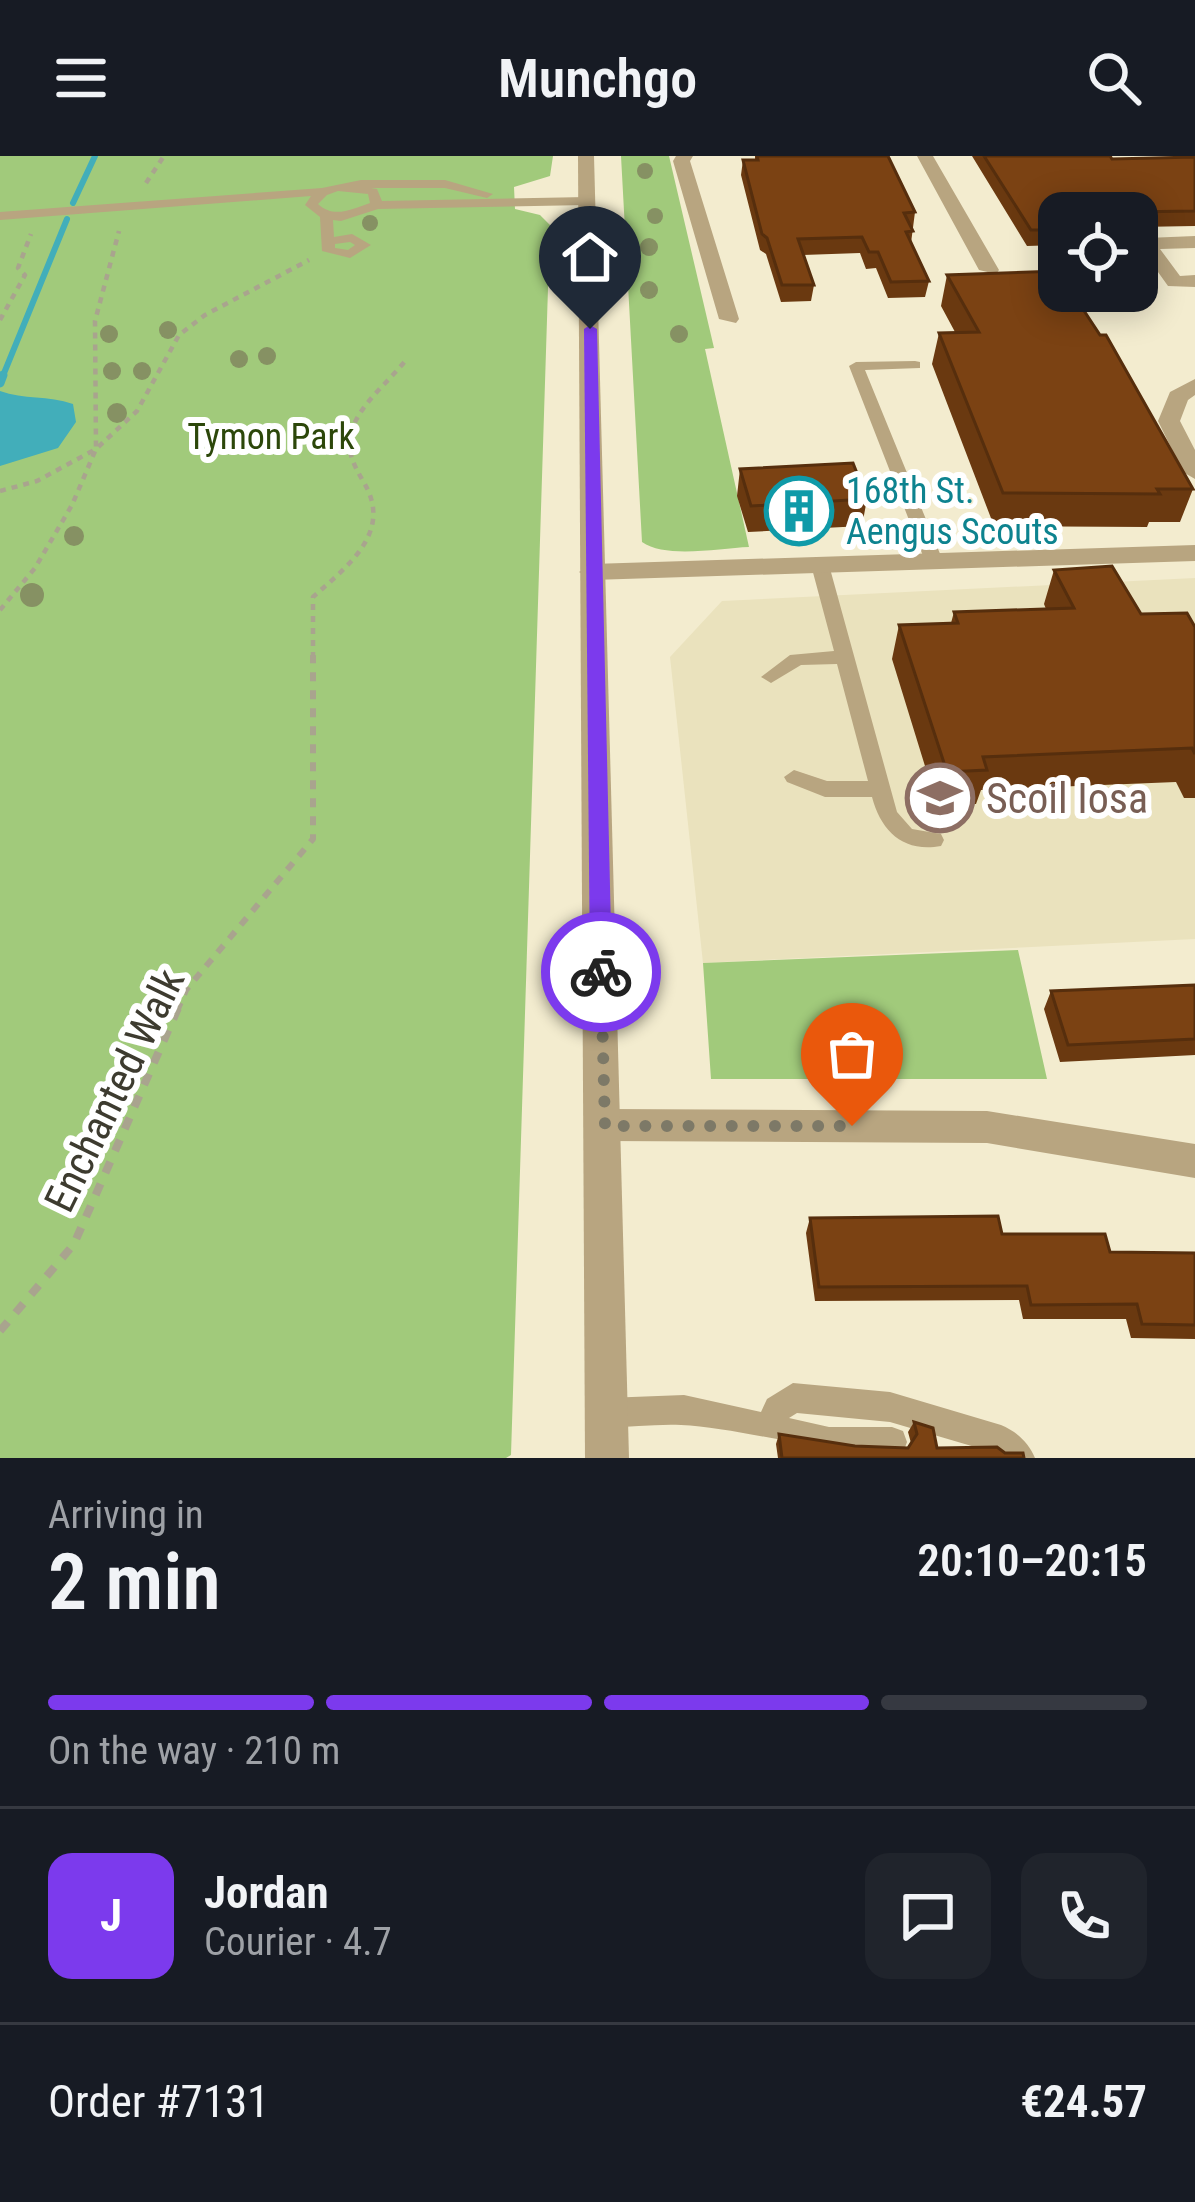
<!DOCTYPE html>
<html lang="en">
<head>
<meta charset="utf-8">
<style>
	body { margin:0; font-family:"Roboto Condensed",sans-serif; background:#20242c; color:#f1f3f6; height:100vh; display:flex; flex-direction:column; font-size:45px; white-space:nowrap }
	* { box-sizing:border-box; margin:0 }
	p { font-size:39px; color:#9ea1a6 }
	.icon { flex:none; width:66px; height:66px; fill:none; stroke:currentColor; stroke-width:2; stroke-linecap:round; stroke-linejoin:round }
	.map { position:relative; height:1302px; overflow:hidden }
	.panel { display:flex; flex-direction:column; background:#171b24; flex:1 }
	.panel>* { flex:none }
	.fabs { position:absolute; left:1038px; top:36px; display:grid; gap:24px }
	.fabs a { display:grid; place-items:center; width:120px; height:120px; border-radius:24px; background:#171b24; box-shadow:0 6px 30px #0003; font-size:60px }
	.pin { position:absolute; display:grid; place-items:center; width:102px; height:102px; color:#fff; margin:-123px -51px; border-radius:50% 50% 50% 0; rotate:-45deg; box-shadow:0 0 12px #0007 }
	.pin .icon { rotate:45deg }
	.courier { position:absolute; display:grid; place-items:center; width:120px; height:120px; margin:-60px; border:9px solid #7c3aed; border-radius:50%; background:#fff; color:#222; box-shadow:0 3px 15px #0007 }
	.head em { font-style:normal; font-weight:600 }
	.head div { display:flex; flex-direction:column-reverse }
	.head { display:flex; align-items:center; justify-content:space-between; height:204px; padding:0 48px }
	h1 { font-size:78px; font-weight:600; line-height:90px }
	.bar { display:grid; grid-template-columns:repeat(4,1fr); gap:18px 12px; align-content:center; height:144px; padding:0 48px }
	.bar i { height:15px; border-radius:9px; background:#363941 }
	.bar .on { background:#7c3aed }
	.bar p { grid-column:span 4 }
	.line { display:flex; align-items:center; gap:30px; padding:0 48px; border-top:3px solid #363941 }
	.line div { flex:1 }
	.round { display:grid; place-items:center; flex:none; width:126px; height:126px; border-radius:24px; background:#20242c }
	header { display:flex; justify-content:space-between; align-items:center; height:156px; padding:0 48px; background:#171b24; font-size:54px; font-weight:600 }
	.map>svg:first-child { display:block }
</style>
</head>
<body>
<header><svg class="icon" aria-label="menu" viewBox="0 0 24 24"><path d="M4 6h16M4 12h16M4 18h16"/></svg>Munchgo<svg class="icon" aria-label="search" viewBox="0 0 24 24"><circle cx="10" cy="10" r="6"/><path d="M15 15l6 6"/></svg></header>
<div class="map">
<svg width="1195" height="1302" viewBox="0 0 1195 1302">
	<rect width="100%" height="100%" fill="#f3eccf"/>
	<path fill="#eae2bd" d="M1195,422V783L703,807L670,501L722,445Z"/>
	<path fill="#a1ca7b" d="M0,0H553L550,20L514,31L515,53L540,59L550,69L511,1299L506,1302H0Z
		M621,0H669L714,192L705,193L749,391C720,392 666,403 642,386Z
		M1018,794L1047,923H711L703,807Z"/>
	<path fill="#42aeba" d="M0,235C24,244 48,239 73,248L76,266L58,292L0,310Z"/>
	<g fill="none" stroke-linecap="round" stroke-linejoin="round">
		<path stroke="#42aeba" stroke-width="6" d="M73,47L95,0
			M2,222L67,63"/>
		<path stroke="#42aeba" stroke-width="9" d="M0,227L3,219"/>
		<path stroke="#a9a48e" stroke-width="4.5" stroke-dasharray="6 6" stroke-linecap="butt" d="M146,27L164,0
			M0,164L25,119L18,112L31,78
			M0,335L37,325L96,293L95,165L119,75
			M0,454L35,412L72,349L96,293L137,255L179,179L205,159L309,104
			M313,502V441C349,409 394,375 363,325C355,311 347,297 350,280C357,250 387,228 406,204"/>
		<path stroke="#a9a48e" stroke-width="6" stroke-dasharray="9 9" stroke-linecap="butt" d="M177,855L186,834L313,683V499"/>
		<path stroke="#a9a48e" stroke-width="8" stroke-dasharray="12 12" stroke-linecap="butt" d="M0,1175L74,1088L178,852"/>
		<path fill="#b8a580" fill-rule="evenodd" d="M361,24H445L493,38L487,42L445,32H371L377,33L382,45L587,41L593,45L587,49L378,53L341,65L333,64L334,81L352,78L371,89L350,102L322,95L320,61L305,49L311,40L0,64V56L322,32ZM338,35L368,38L370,47C352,53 334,63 318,48L327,39ZM350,86L355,89L348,94L335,92V88Z
			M915,205L920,206V212L865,214L943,405L934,410L925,405L849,210L856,206Z
			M820,404L829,409L897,656L912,673L941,678L944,684L941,690C903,697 881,675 872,641H825L787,626L784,621L794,614L827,625H868L837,508L801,509L771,527L761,521L790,499L834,495L811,409Z
			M793,1227L890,1236L1001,1269C1016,1275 1029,1287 1035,1302H998L992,1296L890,1266L797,1257L789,1262L829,1271H892L903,1275L907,1286L903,1297C842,1302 744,1272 681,1269C657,1268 631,1271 606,1272L596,1267L591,1257L596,1247L606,1242L684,1239L761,1256L767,1243Z"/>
		<path fill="#b8a580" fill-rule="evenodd" d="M676,0H693L690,5L739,163L736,167L719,163L673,5Z
			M917,0H933L999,114L996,118L979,114Z
			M1195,80V92L1160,93L1180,120L1195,119V131L1168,130L1138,88L1147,82Z
			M1195,223V239L1188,244L1180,265L1195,294V323L1183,316L1158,265L1170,236Z
			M1195,389V405L592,424L579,416L592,408Z
			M605,953L987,955L1195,988V1022L987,987L605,985L592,981L587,969L592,957Z"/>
		<path fill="#b8a580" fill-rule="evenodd" d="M578,0H594L629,1302H585Z"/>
	</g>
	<g fill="#869163">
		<circle cx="645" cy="15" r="8"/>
		<circle cx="655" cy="60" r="8"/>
		<circle cx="370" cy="67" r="8"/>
		<circle cx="649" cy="91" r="9"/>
		<circle cx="649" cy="134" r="9"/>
		<circle cx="168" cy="174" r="9"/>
		<circle cx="109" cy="178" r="9"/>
		<circle cx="679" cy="178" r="9"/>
		<circle cx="267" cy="200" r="9"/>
		<circle cx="239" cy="203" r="9"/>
		<circle cx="112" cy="215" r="9"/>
		<circle cx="142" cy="215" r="9"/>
		<circle cx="117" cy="257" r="10"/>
		<circle cx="74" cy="380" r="10"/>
		<circle cx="32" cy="439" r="12"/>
	</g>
	<path fill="#6a3910" d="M755,0H888L915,56L911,87L929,125L925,141L888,142L876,112L866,113L860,97L803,99L814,129L811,145L781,146L766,98L760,94L741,19L743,4H755Z
		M972,0H1110L1112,3L1195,1V70L1137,71V57H1059V89L1027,90Z
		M947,119L1193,333L1180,366H1149L1147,371L994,370L932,208L939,177L955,176L941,150Z
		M740,313L867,343L862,370L748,376L737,340Z
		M1054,414L1141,458L1195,471V642H1184L1176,626L981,634L976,648L937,649L892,503L899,469L951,467L954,456L1046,453L1044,448Z
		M1195,829V899L1060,906L1044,853L1051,835Z
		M810,1062L1002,1078L1110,1096L1195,1097V1183L1131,1182L1126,1163H1023L1019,1144L815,1145L806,1077Z
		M914,1266L937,1292L1005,1297L1024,1302H778L776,1288L779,1278L855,1290L908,1292L911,1287L908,1276Z"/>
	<path fill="#7b4213" stroke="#562e0d" stroke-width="3" d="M757,0H888L915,56L904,57L913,75L906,76L929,125L891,126L878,96H869L862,81L798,83L814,129H782L767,82L762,78L743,4H758Z
		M984,0H1110L1112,3L1195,1V55L1059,57V74H1031Z
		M1058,115L1059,135H1071L1100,179H1106L1193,333H1157L1160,338L1003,337L939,177L979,176L947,119Z
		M853,307L867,343L751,350L740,313Z
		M1112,410L1141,458L1187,457L1195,471V598L1192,592L983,601L987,614L947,616L899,469L958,467L954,456L1074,452L1054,414Z
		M1195,829V883L1068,889L1051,835Z
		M998,1060L1002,1078H1105L1110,1096L1195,1097V1169L1142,1168L1137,1148L1031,1149L1027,1130L819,1131L810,1062Z
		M914,1266L933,1272L937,1292L997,1291L1005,1297H1023L1024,1302H782L779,1278L855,1290L908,1292L917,1278Z"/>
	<path fill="#7c3aed" d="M590,169L597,173L612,816L601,825L590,816L584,173Z"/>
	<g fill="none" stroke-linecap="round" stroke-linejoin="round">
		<path stroke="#7d7967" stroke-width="12" stroke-dasharray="0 21.6" d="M601,816L605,970H852"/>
	</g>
	<defs>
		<symbol id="building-ring" viewBox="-11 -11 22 22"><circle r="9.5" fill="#fff" stroke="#0f9aa8" stroke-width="1.5"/><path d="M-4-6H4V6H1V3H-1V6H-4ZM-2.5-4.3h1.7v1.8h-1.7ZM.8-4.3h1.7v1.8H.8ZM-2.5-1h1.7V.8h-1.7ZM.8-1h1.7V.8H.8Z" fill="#0f9aa8"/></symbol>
		<symbol id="school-ring" viewBox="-11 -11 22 22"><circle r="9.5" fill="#fff" stroke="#8d6e63" stroke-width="1.5"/><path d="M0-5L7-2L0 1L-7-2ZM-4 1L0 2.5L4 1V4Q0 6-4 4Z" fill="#8d6e63"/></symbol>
	</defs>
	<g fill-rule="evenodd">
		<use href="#building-ring" x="761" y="317" width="76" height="76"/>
		<use href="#school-ring" x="902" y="604" width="76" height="76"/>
	</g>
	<g text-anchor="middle" stroke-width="12" stroke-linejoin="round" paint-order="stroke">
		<g font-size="36" fill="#2c470a" stroke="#fff">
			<text x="271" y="293">Tymon Park</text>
		</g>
		<g font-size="36" fill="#0d838f" stroke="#fff" text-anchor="start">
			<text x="846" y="347">168th St.<tspan x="846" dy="41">Aengus Scouts</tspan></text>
		</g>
		<g font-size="42" fill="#785e54" stroke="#fff" text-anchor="start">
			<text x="986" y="657">Scoil Iosa</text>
		</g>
		<g font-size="42" fill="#3d3b2f" stroke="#fff">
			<text transform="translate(114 934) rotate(-64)" y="15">Enchanted Walk</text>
		</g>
	</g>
</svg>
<div class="fabs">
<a><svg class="icon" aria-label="locate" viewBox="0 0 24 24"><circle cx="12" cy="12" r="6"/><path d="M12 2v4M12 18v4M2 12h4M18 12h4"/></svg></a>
</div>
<div class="pin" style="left:852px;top:970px;background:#ea580c"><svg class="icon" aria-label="bag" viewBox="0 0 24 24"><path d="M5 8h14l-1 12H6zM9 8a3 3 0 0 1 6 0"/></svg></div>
<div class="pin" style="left:590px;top:173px;background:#1f2937"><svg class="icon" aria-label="home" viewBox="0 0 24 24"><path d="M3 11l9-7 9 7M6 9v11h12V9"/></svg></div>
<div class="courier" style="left:601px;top:816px"><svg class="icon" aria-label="bike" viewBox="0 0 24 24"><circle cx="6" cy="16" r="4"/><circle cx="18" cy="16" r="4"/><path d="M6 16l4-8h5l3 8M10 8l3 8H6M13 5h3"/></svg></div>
</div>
<section class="panel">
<div class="head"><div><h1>2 min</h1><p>Arriving in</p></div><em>20:10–20:15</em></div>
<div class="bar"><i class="on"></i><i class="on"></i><i class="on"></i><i></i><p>On the way · 210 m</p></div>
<div class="line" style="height:216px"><b class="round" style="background:#7c3aed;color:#fff">J</b><div><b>Jordan</b><p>Courier · 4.7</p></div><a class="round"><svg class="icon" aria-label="chat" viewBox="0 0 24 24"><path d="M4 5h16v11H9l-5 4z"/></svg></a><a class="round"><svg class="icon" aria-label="phone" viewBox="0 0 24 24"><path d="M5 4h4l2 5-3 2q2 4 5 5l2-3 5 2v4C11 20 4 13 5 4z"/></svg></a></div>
<div class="line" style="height:156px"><div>Order #7131</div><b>€24.57</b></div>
</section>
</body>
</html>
